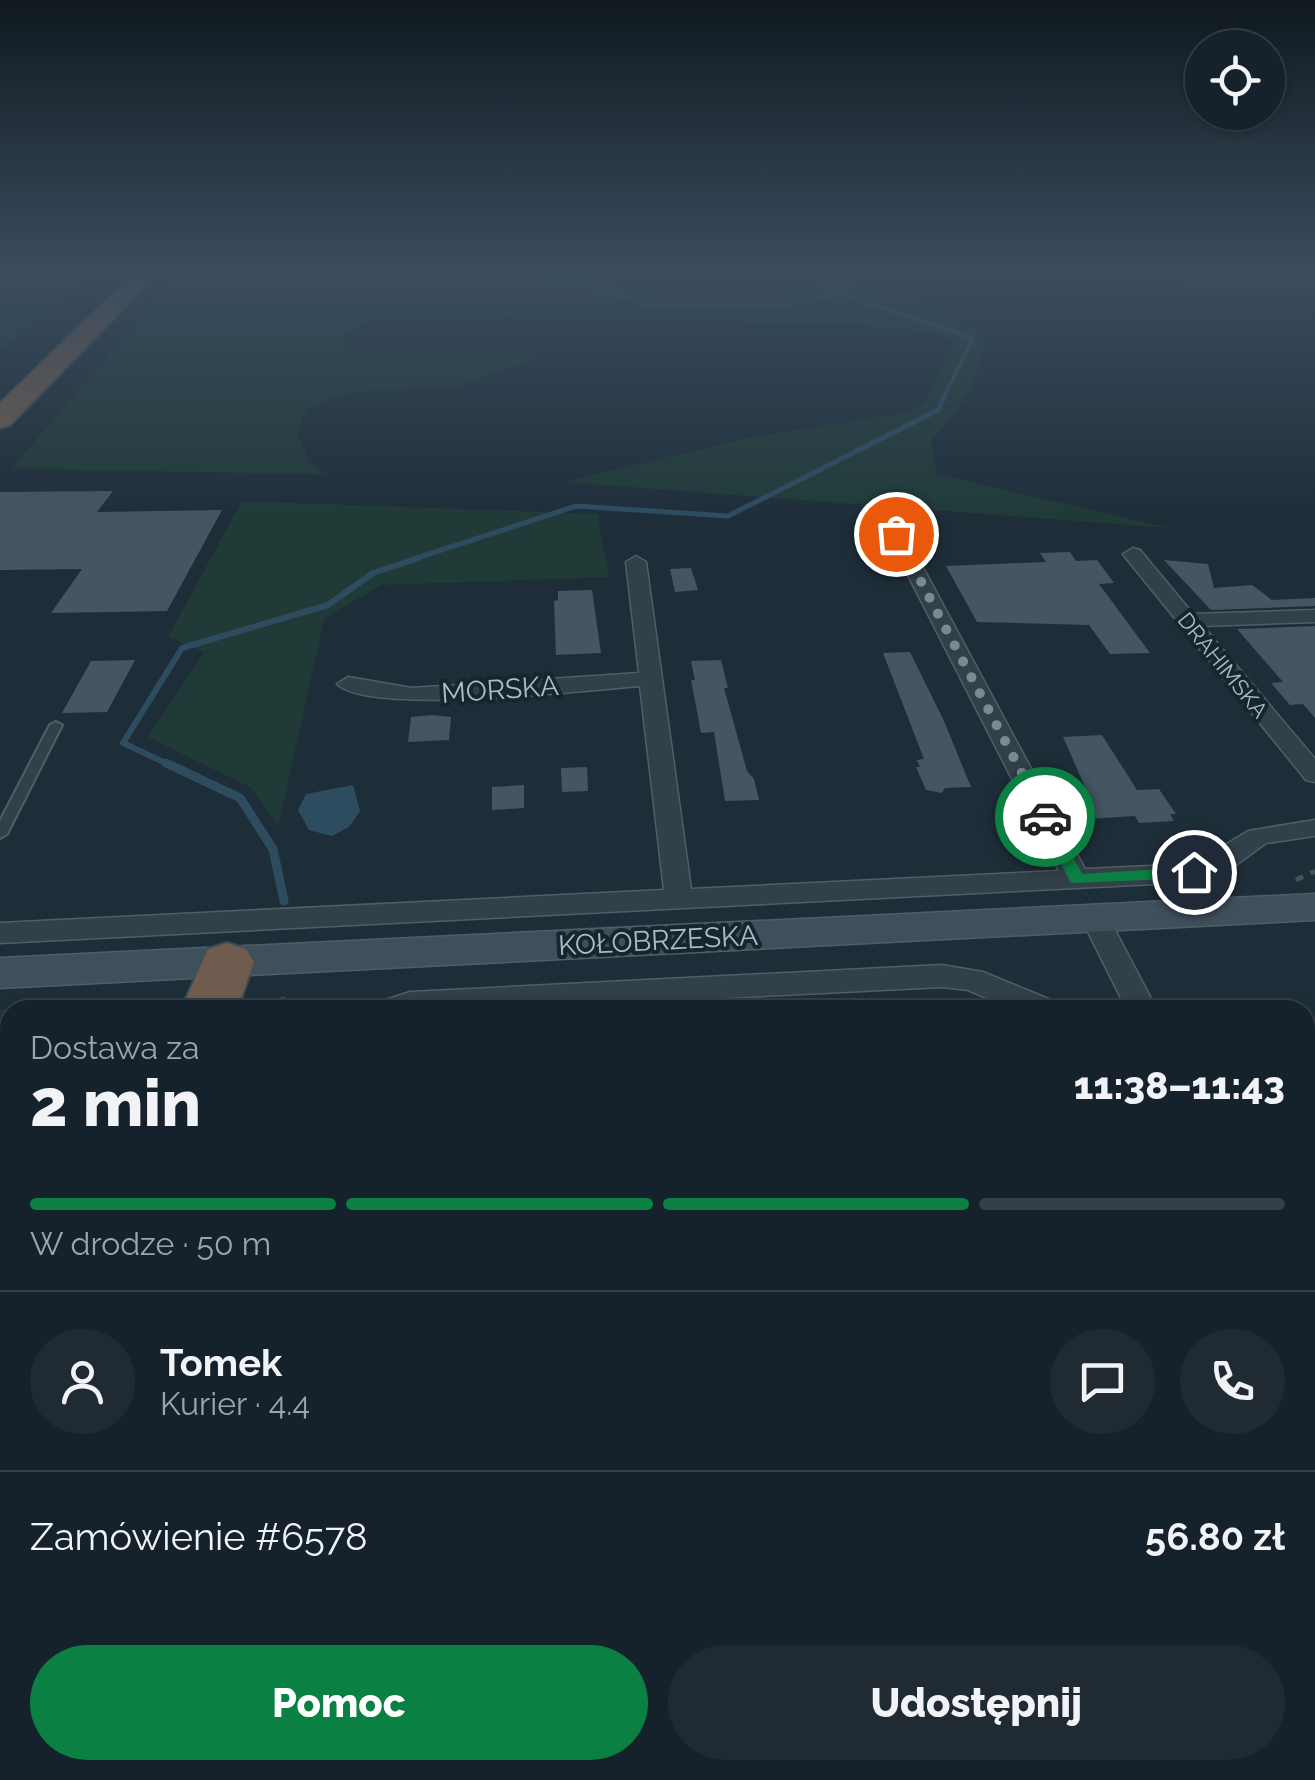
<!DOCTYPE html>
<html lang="pl">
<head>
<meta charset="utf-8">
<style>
	body { margin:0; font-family:Raleway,sans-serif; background:#1f2a33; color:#f1f3f6; height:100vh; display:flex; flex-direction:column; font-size:38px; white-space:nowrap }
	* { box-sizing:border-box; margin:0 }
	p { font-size:32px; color:#9ea4a9 }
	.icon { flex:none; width:55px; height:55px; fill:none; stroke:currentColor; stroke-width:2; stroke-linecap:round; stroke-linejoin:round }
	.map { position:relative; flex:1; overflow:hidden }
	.details { position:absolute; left:0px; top:1000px; width:1315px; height:780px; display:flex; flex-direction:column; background:#16222b; border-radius:30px 30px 0 0; box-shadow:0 2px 8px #0004,0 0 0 2px #353f47 }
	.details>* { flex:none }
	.buttons { position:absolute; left:1185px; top:30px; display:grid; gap:20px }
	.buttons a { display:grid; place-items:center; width:100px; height:100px; border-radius:50%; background:#16222b; box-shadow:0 2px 8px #0004,0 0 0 2px #353f47; font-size:50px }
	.pin { position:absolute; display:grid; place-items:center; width:85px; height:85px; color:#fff; margin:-42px; border:5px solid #fff; border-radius:50%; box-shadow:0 2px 10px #0007 }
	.courier { position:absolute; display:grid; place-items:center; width:100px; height:100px; margin:-50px; border:8px solid #0b8043; border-radius:50%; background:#fff; color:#222; box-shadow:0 2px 12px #0007 }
	.overview em { font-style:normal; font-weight:800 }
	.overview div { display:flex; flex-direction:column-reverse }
	.overview { display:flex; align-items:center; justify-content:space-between; height:170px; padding:0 30px }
	h1 { font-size:65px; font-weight:800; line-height:75px }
	.bar { display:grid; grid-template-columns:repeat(4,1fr); gap:15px 10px; align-content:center; height:120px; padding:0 30px }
	.bar i { height:12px; border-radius:8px; background:#353f47 }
	.bar .selected { background:#0b8043 }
	.bar p { grid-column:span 4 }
	.line { display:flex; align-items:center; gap:25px; padding:0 30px; border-top:2px solid #353f47 }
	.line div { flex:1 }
	.round { display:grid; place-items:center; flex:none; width:105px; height:105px; border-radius:52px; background:#1f2a33 }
	.button { display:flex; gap:20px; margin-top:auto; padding:20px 30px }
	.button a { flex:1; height:115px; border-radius:60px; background:#0b8043; color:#fff; font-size:40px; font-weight:800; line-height:115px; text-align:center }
	.button a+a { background:#1f2a33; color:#f1f3f6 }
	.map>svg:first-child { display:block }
</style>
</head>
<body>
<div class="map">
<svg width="1315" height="1780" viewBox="0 0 1315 1780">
	<rect width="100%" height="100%" fill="#1e2e39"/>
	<path fill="#203a38" d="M0,271H630L604,281L648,299L791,296L808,291L812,283C881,278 923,306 983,334C984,377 961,410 931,440L937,474L1169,528L564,482L747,438L903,413L925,403L953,340L926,332L859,324L745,323L647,315L402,317L363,324L343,333L346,346L376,353L523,352L536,358L457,387L352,392L307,408L297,434L311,464L330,475L12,468L178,275H91L0,350Z
		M1076,271H1315V292Z
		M242,501L597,514L609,577L381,585L324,619L278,827L252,788L148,737L204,652L168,637Z
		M101,1005L124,1010H10V1257L0,1273V1009Z"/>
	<path fill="#2e4c60" d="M353,785L360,811L349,827L332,836L309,830L298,810L306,794Z"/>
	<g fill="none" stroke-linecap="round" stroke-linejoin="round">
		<path stroke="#2e4c60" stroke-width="4" d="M541,271L655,307L774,306L840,294L973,338L943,399
			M174,274L177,271
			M96,275L101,271"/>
		<path stroke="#2e4c60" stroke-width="5" d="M411,560L576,506L728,516L938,410L945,396"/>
		<path stroke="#2e4c60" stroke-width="6" d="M172,766L123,743L182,648L328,605L373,573L419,558"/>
		<path stroke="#2e4c60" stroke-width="9" d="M166,763L240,798L273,849L284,901
			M282,1010L283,1001"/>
		<path stroke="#2e4c60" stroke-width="14" d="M1199,1770L1213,1780"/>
	</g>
	<path fill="#445663" d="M113,491L97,512L222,510L167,611L51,613L82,569L0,570V492Z
		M1070,552L1076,561L1097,560L1114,583L1099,584L1150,653L1110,654L1089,625L977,622L946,566L1046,562L1040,553Z
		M1164,560L1208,564L1214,588L1252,585L1272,600L1315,598V606L1211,610Z
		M691,568L698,590L675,592L670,569Z
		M592,590L601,653L556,655L554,601L558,600V591Z
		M1315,626V718L1303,704L1290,705L1271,683L1283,682L1237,629Z
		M910,652L944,721L971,787L945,788L942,793L926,790L916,767H920L917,760L924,759L883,653Z
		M135,660L107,712L62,713L91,661Z
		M721,660L728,688H724L747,771L754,779L759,800L725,801L714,732L701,733L691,680H695L691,661Z
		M432,715L451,717L449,740L408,742L411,717Z
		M1102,735L1137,790L1159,789L1176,814H1170L1174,821L1139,823L1135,816L1088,819L1071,790L1086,789L1063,737Z
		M587,767L588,791L562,792L561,768Z
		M524,785V808L492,810V787Z"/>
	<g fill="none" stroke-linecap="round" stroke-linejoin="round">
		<defs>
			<path id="service" d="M56,722L62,725L7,834L0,838V821L50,725Z"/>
			<path id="minor" d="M896,528L905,534L1085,869L1194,864L1248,831L1315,820V836L1266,843L1229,870L1194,882L0,943V923L664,890L640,686C588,690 369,716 337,684L348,677L412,688L639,673L626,562L636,556L646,562L691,889L1059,871L887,534Z
				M1133,548L1140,550L1193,614L1315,610V622L1203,626L1315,759V782L1306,780L1126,558L1123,554Z
				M1095,908L1105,911L1157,1010H1127L1081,918L1085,911Z
				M942,965L983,972L1056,1002L1060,1010H1015L968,990L942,987L482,1010H375L379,1002L410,992Z
				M1305,1322L1315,1326V1379L1305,1375Z
				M588,1770H638V1780H588Z"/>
			<path id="secondary" d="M1315,894V920L0,988V958Z"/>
			<path id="motorway" d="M137,271H160L10,425L0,428V403Z
				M227,943L246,949L254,962L237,1010H181L208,949Z
				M10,1293V1372L0,1376V1297Z"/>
		</defs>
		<use href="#service" stroke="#4f5e67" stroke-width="4"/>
		<use href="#minor" stroke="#4f5e67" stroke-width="3"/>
		<use href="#secondary" stroke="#4f5e67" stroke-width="3"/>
		<use href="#motorway" stroke="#3c4b53" stroke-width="4"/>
		<path stroke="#3d5655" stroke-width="2.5" stroke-dasharray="4 4" stroke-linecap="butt" d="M1060,271L1315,294"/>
		<path stroke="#3d5655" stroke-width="5" stroke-dasharray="8 8" stroke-linecap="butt" d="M1296,880L1315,871"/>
		<use href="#service" fill="#324049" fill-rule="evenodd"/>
		<use href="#minor" fill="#324049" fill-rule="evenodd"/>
		<use href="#secondary" fill="#3f505d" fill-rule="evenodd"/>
		<use href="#motorway" fill="#705c4e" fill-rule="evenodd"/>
	</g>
	<linearGradient id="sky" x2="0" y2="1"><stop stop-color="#10191f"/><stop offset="0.52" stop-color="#3b4c5f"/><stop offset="1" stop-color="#3b4c5f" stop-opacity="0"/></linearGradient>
	<rect width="1315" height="520" fill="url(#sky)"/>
	<path fill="#0b8043" d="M1039,814H1050L1082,874L1194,867L1202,872L1194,878L1071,883L1037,817Z"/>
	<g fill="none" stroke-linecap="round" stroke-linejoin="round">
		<path stroke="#7a8a95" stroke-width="10" stroke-dasharray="0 18" d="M896,534L1045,817"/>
	</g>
	<g text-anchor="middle" stroke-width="8" stroke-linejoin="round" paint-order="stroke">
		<g font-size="22" fill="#acbbc6" stroke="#17252d">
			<text transform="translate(1223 665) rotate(51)" y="8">DRAHIMSKA</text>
		</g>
		<g font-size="28" fill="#acbbc6" stroke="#17252d">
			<text transform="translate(500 689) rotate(-4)" y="10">MORSKA</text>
			<text transform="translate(658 940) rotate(-3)" y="10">KOŁOBRZESKA</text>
		</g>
	</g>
</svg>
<div class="buttons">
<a><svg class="icon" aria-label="locate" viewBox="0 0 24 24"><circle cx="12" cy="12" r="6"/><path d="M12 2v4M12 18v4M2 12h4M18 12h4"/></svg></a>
</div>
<div class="pin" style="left:896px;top:534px;background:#ea580c"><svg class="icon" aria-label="bag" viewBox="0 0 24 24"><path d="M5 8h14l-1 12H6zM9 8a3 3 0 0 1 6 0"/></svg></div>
<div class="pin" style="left:1194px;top:872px;background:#1f2937"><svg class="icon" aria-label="home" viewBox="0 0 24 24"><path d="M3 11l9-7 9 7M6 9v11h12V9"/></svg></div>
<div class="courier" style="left:1045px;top:817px"><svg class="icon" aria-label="car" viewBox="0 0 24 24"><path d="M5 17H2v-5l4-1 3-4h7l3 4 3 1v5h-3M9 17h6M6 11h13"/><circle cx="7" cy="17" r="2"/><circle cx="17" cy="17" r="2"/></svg></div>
<section class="details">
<div class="overview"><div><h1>2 min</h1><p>Dostawa za</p></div><em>11:38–11:43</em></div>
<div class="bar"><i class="selected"></i><i class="selected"></i><i class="selected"></i><i></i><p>W drodze · 50 m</p></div>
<div class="line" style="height:180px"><a class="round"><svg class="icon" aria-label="person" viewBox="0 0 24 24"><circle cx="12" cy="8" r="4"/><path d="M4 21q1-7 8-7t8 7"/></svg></a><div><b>Tomek</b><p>Kurier · 4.4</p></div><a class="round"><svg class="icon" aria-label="chat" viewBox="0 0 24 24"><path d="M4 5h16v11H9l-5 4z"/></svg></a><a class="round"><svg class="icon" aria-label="phone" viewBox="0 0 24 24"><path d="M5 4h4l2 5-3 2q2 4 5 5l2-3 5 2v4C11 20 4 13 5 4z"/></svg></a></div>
<div class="line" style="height:130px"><div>Zamówienie #6578</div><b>56.80 zł</b></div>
<div class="button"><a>Pomoc</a><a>Udostępnij</a></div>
</section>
</div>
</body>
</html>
